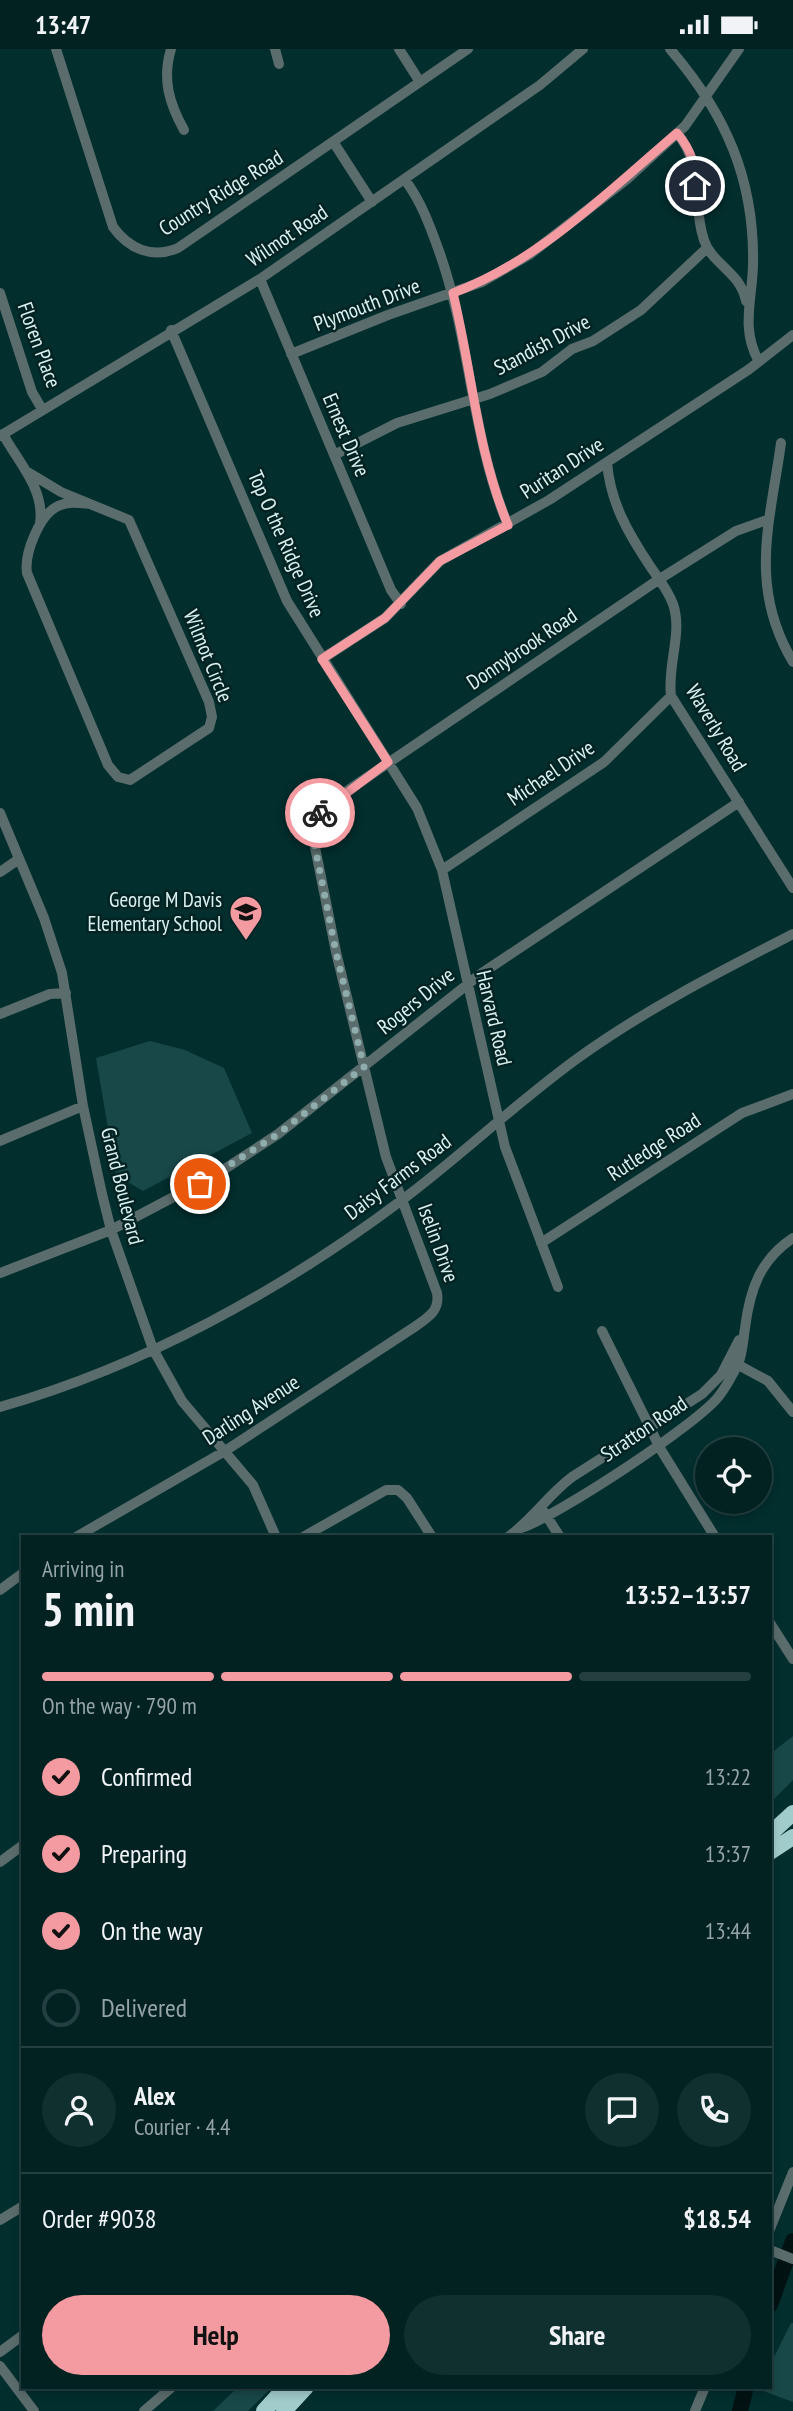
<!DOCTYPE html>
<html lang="en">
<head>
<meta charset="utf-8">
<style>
	body { margin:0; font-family:"PT Sans Narrow",sans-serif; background:#102f2f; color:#f1f3f6; height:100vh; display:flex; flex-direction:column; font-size:26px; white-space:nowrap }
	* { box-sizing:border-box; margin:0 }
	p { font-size:23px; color:#96a4a5 }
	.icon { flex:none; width:38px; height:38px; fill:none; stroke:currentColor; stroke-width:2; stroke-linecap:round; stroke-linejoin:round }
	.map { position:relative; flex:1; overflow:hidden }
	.panel { position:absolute; left:21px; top:1486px; width:751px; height:854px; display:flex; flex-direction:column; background:#022222; border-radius:0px; box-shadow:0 4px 10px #0003,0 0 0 2px #233f40 }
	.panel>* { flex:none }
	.buttons { position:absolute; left:695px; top:1388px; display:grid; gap:14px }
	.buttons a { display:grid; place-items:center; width:77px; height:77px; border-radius:50%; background:#022222; box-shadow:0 4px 10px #0003,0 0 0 2px #233f40; font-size:35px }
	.pin { position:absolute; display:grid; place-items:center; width:60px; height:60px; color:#fff; margin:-30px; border:4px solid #fff; border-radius:50%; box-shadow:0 2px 7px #0007 }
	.courier { position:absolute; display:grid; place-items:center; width:70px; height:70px; margin:-35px; border:5px solid #f49aa1; border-radius:50%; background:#fff; color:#222; box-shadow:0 2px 9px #0007 }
	.summary em { font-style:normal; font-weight:700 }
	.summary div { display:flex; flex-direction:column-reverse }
	.summary { display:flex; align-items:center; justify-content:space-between; height:119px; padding:0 21px }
	h1 { font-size:46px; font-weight:700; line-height:52px }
	.bar { display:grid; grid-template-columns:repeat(4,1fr); gap:10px 7px; align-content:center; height:84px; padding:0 21px }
	.bar i { height:9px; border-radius:5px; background:#233f40 }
	.bar .selected { background:#f49aa1 }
	.bar p { grid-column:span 4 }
	.line { display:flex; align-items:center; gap:18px; padding:0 21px; border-top:2px solid #233f40 }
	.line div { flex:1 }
	.round { display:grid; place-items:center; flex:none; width:74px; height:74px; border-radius:37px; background:#102f2f }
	ol { padding:0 21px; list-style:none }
	li { display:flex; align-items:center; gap:21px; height:77px }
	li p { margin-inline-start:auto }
	li .icon { padding:7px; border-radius:50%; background:#f49aa1; color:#111; stroke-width:4 }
	li:last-child { color:#96a4a5 }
	li i { width:38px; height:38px; border:4px solid #233f40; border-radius:50% }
	.cta { display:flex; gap:14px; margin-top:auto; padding:14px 21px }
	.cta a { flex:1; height:80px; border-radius:42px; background:#f49aa1; color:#111; font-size:28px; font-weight:700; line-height:80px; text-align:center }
	.cta a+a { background:#102f2f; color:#f1f3f6 }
	.status { display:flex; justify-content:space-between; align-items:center; height:49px; padding:0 35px; background:#022222; direction:ltr }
	.status svg { height:19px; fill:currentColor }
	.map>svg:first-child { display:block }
</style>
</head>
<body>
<div class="status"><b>13:47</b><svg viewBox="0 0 49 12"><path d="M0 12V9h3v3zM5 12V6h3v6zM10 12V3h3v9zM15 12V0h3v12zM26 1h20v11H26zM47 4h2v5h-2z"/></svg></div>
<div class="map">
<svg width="793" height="2362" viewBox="0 0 793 2362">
	<rect width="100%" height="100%" fill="#022e2e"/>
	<path fill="#194848" d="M150,992L185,1001L224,1019L252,1084L143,1142L116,1126L96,1009Z
		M793,1687V1731L770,1754V1705Z
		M791,2274H793V2353L758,2340L770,2338V2316Z
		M238,2338H272L248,2362H213Z"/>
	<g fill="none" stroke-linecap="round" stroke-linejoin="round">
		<path stroke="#021212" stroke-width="16" d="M770,2256L793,2192
			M740,2362L746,2338"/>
		<path stroke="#5b6c6c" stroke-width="10" d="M56,0L113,178C129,200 152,210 178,199L468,0
			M171,0C162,30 169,54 184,81
			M275,0L279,15
			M399,0L420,33
			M670,0C726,65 755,131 753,217C752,251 741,279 758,311
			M677,84C705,118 691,152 704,191C712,216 740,222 746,252
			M334,94L372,153
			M405,131C421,152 430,177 439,202C471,292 471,388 508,476
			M260,230L391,541L401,555
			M0,244L32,343L42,360
			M171,281L287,552L417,759L442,821L505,1098L558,1238
			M291,305L388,266L482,233L529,206L626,131L685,77L739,0
			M3,385C18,413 45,440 40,474
			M0,387L260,230L540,36L583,0
			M781,394C770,474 748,537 793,613
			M334,406L397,374L490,345L542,323L572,300L593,292L641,261L707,199
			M607,413C610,453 628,484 650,517C658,529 668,541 673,555C683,584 667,616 671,647L793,839
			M26,422L61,443L129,471L209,653L212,668L209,679L130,731L118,728L108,716L27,524C24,505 39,466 58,457C69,452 79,454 90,455
			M322,610L385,569L440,512L549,451L748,321L793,286
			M0,764L44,869L62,924L83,1057L102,1145L111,1181L153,1300L182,1352L253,1436L276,1488
			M442,821L604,713L671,647
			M0,823L19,810
			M0,965L50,945L66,944
			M0,1092L83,1057
			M541,1194L742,1064L793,1045
			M0,1224L111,1181L217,1125L278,1085L482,924L739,753
			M602,1282L661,1401L715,1488
			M733,1313L768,1332L793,1363
			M0,1358C144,1317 282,1241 402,1151C462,1106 517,1053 578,1009C646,960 719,923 793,885
			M544,1463L560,1488
			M521,1479C554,1469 698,1375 719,1347C726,1338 733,1325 738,1315C743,1303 743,1291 745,1279C750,1240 760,1211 793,1189
			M76,1488L225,1402L416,1277C429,1268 440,1261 437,1244L386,1108L336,903L313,788L315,771L338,748L658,531L736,482L767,471
			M303,1488L386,1441H398L407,1449L432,1488
			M508,1488C533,1470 548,1446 572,1428L702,1345L721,1326L739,1291
			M0,1541L23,1524
			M770,1574L793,1610
			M0,1813L23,1796
			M0,2171L23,2157
			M770,2180L793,2123
			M770,2201L793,2210
			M0,2303L23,2286
			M0,2317L34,2362
			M144,2362L172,2338
			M695,2362L705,2338"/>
		<path stroke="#a1cccc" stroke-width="16" d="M770,1785L793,1764
			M770,1803L793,1788
			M264,2362L286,2338
			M284,2362L306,2338"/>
	</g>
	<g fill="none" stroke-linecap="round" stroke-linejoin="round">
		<path stroke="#8fadac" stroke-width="7" stroke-dasharray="0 12.6" d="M200,1135L278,1085L364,1018L336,903L313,788L315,771L320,764"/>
		<path stroke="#f49aa1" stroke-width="9" d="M320,764L388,713L322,610L385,569L440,512L508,476C477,402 472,322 453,244C541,211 606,144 677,84C691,101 696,115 695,137"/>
	</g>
	<defs>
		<symbol id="school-pin" viewBox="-11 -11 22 30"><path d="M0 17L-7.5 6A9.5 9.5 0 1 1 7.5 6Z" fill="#f49aa1" stroke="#032323"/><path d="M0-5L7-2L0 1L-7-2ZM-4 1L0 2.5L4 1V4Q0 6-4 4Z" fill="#111"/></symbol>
	</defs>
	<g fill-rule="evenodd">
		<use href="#school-pin" x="227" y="844" width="38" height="52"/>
	</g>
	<g text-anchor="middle" stroke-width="5" stroke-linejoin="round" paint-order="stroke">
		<g font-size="21" fill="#dbf1f0" stroke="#032323">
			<text transform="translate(221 144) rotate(-32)" y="7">Country Ridge Road</text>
			<text transform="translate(287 187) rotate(-34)" y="7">Wilmot Road</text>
			<text transform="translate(367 256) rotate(-21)" y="7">Plymouth Drive</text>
			<text transform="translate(39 296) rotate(70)" y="7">Floren Place</text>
			<text transform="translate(542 296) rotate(-28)" y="7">Standish Drive</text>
			<text transform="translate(346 386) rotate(67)" y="7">Ernest Drive</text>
			<text transform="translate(562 419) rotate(-33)" y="7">Puritan Drive</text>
			<text transform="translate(286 495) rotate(66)" y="7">Top O the Ridge Drive</text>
			<text transform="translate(522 600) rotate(-34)" y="7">Donnybrook Road</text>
			<text transform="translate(208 607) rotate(68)" y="7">Wilmot Circle</text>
			<text transform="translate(716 679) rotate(59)" y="7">Waverly Road</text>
			<text transform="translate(551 724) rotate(-34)" y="7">Michael Drive</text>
			<text transform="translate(416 952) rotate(-39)" y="7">Rogers Drive</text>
			<text transform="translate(494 969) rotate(77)" y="7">Harvard Road</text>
			<text transform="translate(654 1098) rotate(-33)" y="7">Rutledge Road</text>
			<text transform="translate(398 1128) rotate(-37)" y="7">Daisy Farms Road</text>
			<text transform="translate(122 1137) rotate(76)" y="7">Grand Boulevard</text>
			<text transform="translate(438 1194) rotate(70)" y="7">Iselin Drive</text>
			<text transform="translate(251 1361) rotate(-33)" y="7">Darling Avenue</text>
			<text transform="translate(644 1380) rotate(-34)" y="7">Stratton Road</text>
		</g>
		<g font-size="21" fill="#dbf1f0" stroke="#032323" text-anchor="end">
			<text x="222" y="858">George M Davis<tspan x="222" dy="24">Elementary School</tspan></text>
		</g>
	</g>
</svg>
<div class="buttons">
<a><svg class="icon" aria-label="locate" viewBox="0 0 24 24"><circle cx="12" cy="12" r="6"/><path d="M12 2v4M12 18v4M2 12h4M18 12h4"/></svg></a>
</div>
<div class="pin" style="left:200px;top:1135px;background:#ea580c"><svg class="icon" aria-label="bag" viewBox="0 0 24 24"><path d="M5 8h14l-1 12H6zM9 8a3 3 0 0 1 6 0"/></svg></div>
<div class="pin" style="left:695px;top:137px;background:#1f2937"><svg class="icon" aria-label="home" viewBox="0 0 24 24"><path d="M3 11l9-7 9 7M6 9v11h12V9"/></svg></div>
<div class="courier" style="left:320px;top:764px"><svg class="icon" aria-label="bike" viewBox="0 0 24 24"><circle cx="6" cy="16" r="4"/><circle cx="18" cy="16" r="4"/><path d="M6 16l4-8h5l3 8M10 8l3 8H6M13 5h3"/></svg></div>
<section class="panel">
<div class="summary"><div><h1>5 min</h1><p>Arriving in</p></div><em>13:52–13:57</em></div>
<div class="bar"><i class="selected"></i><i class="selected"></i><i class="selected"></i><i></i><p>On the way · 790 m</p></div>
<ol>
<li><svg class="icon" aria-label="check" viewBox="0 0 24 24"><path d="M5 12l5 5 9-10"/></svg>Confirmed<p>13:22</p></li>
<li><svg class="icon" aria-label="check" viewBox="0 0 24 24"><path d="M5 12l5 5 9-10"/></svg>Preparing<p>13:37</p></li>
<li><svg class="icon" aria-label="check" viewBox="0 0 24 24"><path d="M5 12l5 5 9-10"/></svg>On the way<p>13:44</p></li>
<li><i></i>Delivered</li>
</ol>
<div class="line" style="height:126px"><a class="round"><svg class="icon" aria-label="person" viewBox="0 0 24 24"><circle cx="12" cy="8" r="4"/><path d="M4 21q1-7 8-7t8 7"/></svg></a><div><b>Alex</b><p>Courier · 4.4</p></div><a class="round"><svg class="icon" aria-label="chat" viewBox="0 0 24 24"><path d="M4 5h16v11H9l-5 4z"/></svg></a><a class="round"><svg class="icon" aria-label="phone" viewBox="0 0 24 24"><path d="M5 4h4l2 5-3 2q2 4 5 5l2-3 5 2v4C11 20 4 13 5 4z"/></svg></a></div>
<div class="line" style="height:91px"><div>Order #9038</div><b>$18.54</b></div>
<div class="cta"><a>Help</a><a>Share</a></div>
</section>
</div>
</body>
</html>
